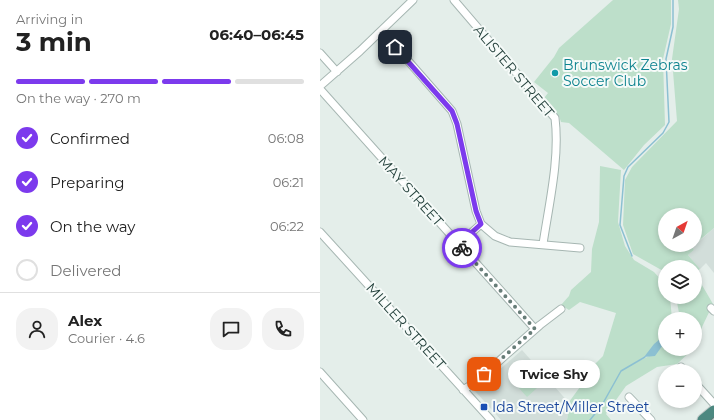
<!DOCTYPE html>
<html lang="en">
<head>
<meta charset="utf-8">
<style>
	body { margin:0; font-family:Montserrat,sans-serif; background:#f2f2f2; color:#222; height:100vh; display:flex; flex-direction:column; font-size:15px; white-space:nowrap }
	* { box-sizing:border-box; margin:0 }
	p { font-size:13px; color:#767676 }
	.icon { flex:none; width:22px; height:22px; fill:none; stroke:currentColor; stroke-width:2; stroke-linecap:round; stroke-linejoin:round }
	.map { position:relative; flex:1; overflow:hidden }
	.drawer { display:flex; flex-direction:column; background:#fff; width:320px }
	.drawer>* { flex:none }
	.needle { width:26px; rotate:40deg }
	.buttons { position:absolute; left:338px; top:208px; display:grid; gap:8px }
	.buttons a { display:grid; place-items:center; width:44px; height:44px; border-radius:50%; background:#fff; box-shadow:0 2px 6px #0003; font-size:20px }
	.pin { position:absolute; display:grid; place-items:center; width:34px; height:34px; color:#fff; margin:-17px; border-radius:8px; box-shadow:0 2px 6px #0006 }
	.courier { position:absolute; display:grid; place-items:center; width:40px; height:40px; margin:-20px; border:3px solid #7c3aed; border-radius:50%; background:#fff; color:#222; box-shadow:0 1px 5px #0007 }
	.bubble { position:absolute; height:28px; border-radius:14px; background:#fff; box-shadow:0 2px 6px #0003; font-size:13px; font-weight:700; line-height:28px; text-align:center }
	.head em { font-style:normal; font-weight:700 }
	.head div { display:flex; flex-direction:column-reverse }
	.head { display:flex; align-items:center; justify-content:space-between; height:68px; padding:0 16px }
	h1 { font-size:26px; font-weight:700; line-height:30px }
	.bar { display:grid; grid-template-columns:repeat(4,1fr); gap:6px 4px; align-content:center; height:48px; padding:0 16px }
	.bar i { height:5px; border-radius:3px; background:#e0e0e0 }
	.bar .on { background:#7c3aed }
	.bar p { grid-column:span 4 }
	.line { display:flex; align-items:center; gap:10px; padding:0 16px; border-top:1px solid #e0e0e0 }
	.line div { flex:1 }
	.round { display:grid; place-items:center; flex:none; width:42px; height:42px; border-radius:16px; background:#f2f2f2 }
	ol { padding:0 16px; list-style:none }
	li { display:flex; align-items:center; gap:12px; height:44px }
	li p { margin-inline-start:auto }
	li .icon { padding:4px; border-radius:50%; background:#7c3aed; color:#fff; stroke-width:4 }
	li:last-child { color:#767676 }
	li i { width:22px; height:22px; border:2px solid #e0e0e0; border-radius:50% }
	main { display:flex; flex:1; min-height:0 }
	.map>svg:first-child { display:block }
</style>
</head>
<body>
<main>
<section class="drawer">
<div class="head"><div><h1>3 min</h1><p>Arriving in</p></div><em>06:40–06:45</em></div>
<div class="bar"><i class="on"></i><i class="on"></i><i class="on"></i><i></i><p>On the way · 270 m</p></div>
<ol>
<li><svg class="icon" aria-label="check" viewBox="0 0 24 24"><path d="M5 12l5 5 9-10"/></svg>Confirmed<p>06:08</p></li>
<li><svg class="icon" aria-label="check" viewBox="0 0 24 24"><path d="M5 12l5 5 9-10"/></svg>Preparing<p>06:21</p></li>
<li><svg class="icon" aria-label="check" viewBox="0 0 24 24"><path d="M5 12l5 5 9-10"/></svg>On the way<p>06:22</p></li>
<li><i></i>Delivered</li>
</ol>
<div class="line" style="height:72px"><a class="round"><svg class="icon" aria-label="person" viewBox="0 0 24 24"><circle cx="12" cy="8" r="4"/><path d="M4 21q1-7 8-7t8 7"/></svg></a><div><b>Alex</b><p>Courier · 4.6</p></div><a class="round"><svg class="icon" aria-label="chat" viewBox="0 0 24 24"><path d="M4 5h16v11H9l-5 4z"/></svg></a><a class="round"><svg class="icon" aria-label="phone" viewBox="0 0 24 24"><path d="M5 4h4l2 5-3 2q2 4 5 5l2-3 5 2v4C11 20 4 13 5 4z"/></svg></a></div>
</section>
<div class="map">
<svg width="394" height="420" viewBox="0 0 394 420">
	<rect width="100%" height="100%" fill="#e4eeea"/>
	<path fill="#d2deda" d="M394,228V273L386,263L380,269L368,255L374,250L371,247L375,245Z
		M202,350L250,404L247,420H181L155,391Z"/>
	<path fill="#bddfca" d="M293,0H351V24L343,59L345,125L324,145L304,170L249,123L241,122L239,116L224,98L228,93L214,82L234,57L239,48Z
		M358,0H394V228L375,244V215H345V245H373L372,247L374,250L368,255L380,269L375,272V267H345V272L313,254L303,225L305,180L312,167L357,121L352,59L359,9Z
		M280,166L301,170L298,222L305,246L314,260L334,272L343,282L345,286V297H350L352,319H345V341L335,350L311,365L335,353L345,342V349H373L357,364L337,367L306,386L286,414L291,420H247L250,404L249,402L260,387L257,385L264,375L283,356L296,313L260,302L249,310L241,305L249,296L251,290L271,272L272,249L279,222Z
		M375,273L393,304L382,327L375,347V319H358L359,313L356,297H375Z
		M217,370L226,380L207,397L198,387Z"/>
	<path fill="#8cc0d2" d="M345,335V342L335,356L324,357L334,344Z"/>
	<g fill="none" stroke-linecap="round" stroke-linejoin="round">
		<path stroke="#8cc0d2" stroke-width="1.5" d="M312,256L300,225L304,176L308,167L343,133L349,122L346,59L353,27V0
			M270,420L282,405L301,371L325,357"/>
		<defs>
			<path id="minor" d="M134,0L235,118C240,158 229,204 223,244
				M62,31L132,111L137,124L156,211L161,224L175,236L190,242L260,248
				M0,53L17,72
				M0,86L40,51L93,0
				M0,89L215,329
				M0,232L171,420
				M139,244L161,224
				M391,308L394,311
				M361,367L365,371
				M0,372L43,420
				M375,383L394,404
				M143,390L154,383L220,325L241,309
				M309,397L331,420"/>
			<path id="trunk" d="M383,420L394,411"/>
		</defs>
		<use href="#minor" stroke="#a6b6b2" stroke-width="9"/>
		<use href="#trunk" stroke="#c1cac8" stroke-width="13"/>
		<use href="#minor" stroke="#fff" stroke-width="7"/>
		<use href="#trunk" stroke="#4c8880" stroke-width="11"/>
		<path stroke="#5e7b76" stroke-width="1" d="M391,420L394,417"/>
	</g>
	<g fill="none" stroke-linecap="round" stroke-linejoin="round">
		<path stroke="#677d78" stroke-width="4" stroke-dasharray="0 7.2" d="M142,248L215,329L164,374"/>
		<path stroke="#7c3aed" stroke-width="5" d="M75,47L132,111L137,124L156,211L161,224L139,244L142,248"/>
	</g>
	<circle fill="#0f9aa8" stroke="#f5faf8" stroke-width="1.5" cx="235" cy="73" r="4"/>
	<rect fill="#1a4fb4" stroke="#f5faf8" stroke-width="1.5" x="160" y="403" width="8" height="8" rx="2"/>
	<g text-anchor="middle" stroke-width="4" stroke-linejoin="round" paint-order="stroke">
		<g font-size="14" fill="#0d838f" stroke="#f5faf8" text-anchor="start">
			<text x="243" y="70">Brunswick Zebras<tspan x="243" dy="16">Soccer Club</tspan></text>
		</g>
		<g font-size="14" fill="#23403b" stroke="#f5faf8">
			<text transform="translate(194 71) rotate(50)" y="5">ALISTER STREET</text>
			<text transform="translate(91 191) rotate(48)" y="5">MAY STREET</text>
			<text transform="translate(86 326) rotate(48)" y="5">MILLER STREET</text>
		</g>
		<g font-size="14" fill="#164399" stroke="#f5faf8" text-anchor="start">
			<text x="172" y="412">Ida Street/Miller Street</text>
		</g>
	</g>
</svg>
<div class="buttons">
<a><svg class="needle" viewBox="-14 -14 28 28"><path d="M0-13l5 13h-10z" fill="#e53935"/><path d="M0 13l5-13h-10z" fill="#767676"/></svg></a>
<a><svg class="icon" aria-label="layers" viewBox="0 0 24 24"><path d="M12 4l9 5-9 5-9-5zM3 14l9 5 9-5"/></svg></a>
<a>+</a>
<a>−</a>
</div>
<div class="pin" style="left:164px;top:374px;background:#ea580c"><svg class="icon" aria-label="bag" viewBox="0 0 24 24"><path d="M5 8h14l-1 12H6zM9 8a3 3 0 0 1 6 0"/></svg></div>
<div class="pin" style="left:75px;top:47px;background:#1f2937"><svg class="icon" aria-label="home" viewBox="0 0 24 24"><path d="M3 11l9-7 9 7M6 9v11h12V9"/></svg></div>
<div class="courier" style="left:142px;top:248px"><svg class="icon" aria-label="bike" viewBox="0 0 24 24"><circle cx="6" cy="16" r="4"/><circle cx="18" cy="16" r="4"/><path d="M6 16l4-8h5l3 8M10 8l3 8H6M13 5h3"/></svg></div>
<div class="bubble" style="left:188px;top:360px;width:92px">Twice Shy</div>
</div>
</main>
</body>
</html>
